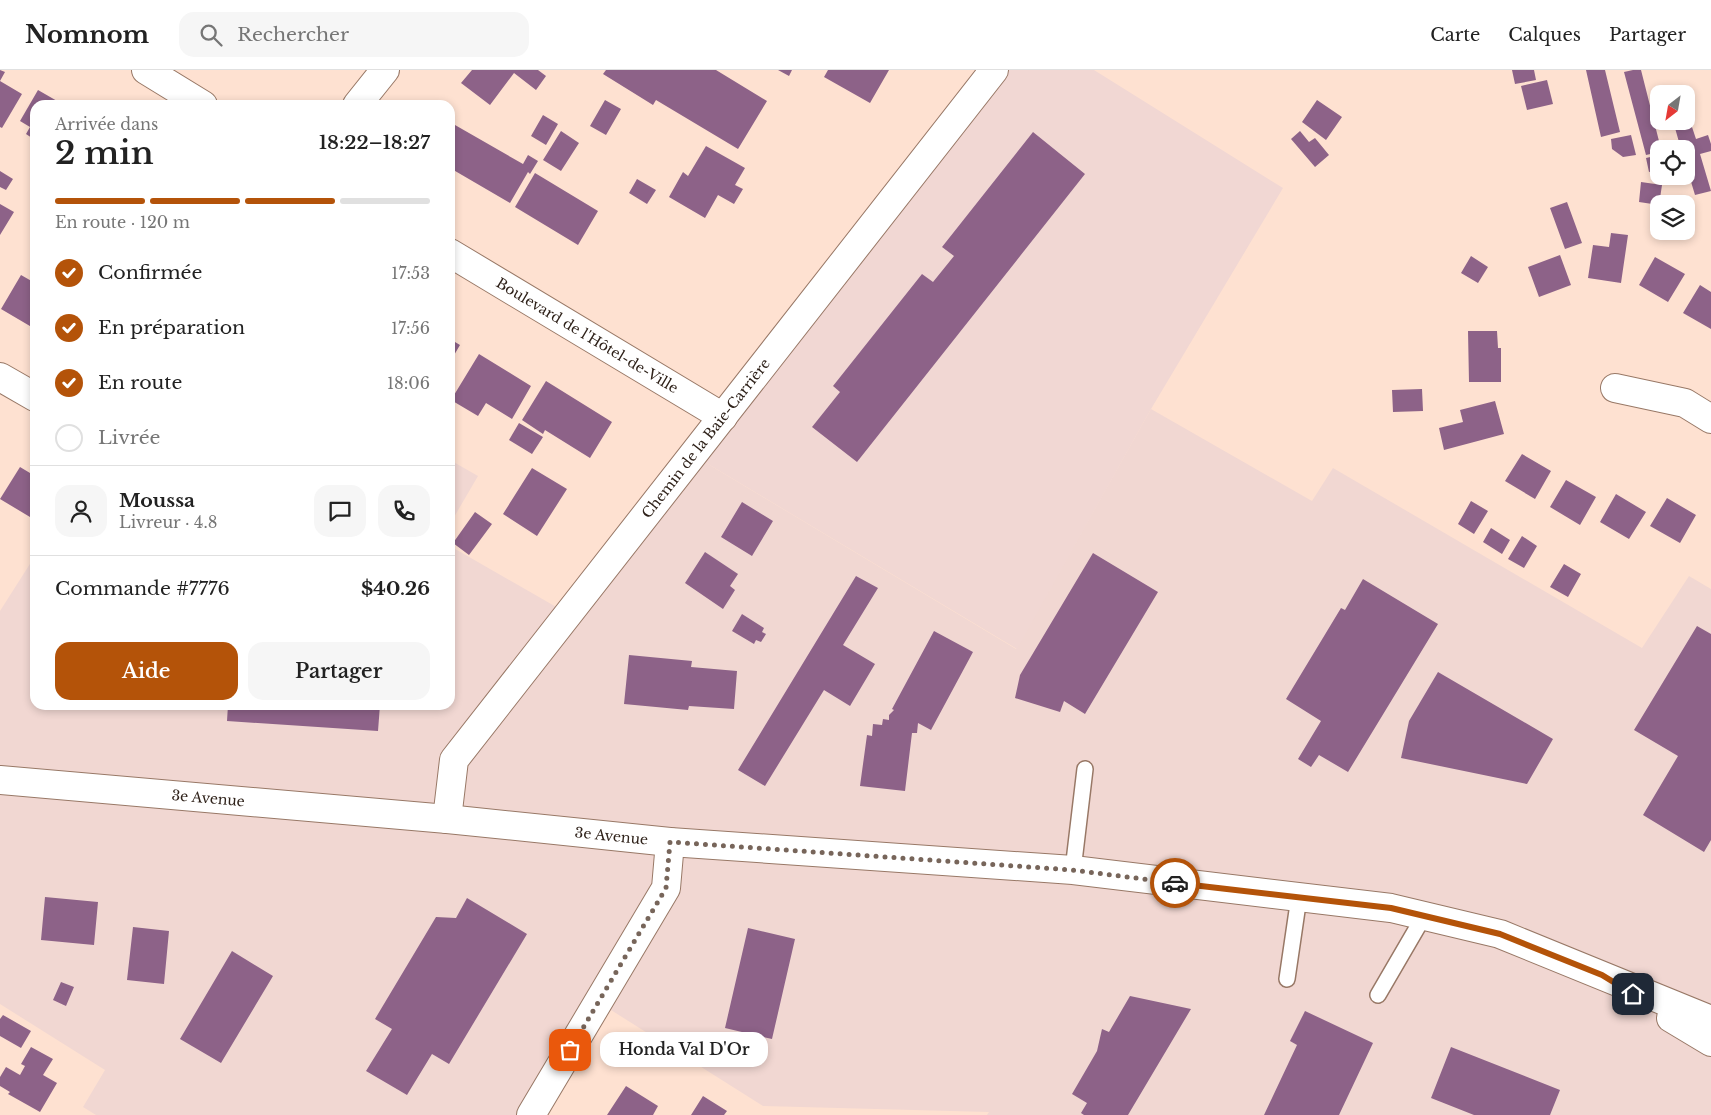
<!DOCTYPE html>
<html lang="fr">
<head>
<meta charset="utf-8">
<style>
	body { margin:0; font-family:"Libre Baskerville",serif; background:#f6f6f6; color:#222; height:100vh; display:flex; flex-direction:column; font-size:19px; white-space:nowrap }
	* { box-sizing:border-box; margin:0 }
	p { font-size:16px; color:#767676 }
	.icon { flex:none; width:28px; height:28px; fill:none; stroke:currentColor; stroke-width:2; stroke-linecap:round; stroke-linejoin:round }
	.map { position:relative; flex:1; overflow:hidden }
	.sheet { position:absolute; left:30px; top:30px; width:425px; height:610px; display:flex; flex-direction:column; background:#fff; border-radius:15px; box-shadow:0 2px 8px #0003 }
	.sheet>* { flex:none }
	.needle { width:32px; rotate:211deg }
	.fabs { position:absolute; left:1650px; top:15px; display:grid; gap:10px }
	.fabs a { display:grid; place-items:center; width:45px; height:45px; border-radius:10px; background:#fff; box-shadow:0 2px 8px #0003; font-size:25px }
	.pin { position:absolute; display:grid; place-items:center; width:42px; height:42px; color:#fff; margin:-21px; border-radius:10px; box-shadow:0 2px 8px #0006 }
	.courier { position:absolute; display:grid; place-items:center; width:50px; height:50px; margin:-25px; border:4px solid #b45309; border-radius:50%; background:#fff; color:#222; box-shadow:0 1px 6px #0007 }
	.bubble { position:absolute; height:35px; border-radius:15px; background:#fff; box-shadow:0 2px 8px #0003; font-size:16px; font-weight:600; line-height:35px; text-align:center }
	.summary em { font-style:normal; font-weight:600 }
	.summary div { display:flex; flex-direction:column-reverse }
	.summary { display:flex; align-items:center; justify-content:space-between; height:85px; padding:0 25px }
	h1 { font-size:32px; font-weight:600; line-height:38px }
	.bar { display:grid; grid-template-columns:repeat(4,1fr); gap:8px 5px; align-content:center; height:60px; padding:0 25px }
	.bar i { height:6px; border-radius:4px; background:#e0e0e0 }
	.bar .active { background:#b45309 }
	.bar p { grid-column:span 4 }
	.line { display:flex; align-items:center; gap:12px; padding:0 25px; border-top:1px solid #e0e0e0 }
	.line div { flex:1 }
	.round { display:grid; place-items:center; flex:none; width:52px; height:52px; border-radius:15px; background:#f6f6f6 }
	ol { padding:0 25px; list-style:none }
	li { display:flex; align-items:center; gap:15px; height:55px }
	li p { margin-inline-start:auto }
	li .icon { padding:5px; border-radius:50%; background:#b45309; color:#fff; stroke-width:4 }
	li:last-child { color:#767676 }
	li i { width:28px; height:28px; border:2px solid #e0e0e0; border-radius:50% }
	.button { display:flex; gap:10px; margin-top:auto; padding:10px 25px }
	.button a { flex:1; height:58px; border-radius:15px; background:#b45309; color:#fff; font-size:20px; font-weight:600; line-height:58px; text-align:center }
	.button a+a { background:#f6f6f6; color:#222 }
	header { display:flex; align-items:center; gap:30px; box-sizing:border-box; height:70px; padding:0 25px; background:#fff; border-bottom:1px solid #e0e0e0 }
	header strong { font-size:24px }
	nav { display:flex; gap:28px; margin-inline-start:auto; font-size:18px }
	.search { width:350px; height:45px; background:#f6f6f6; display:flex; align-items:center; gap:12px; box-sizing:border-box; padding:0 18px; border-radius:15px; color:#767676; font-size:19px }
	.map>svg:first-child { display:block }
</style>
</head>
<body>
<header>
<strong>Nomnom</strong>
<div class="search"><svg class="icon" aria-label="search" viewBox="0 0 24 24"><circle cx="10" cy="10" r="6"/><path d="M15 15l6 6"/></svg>Rechercher</div>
<nav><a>Carte</a><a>Calques</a><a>Partager</a></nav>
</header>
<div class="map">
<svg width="1711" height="1045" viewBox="0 0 1711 1045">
	<rect width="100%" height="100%" fill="#fee1d1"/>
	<path fill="#f1d7d2" d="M1151,339L1312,431L1333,398L1642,578L1689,506L1711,519V1045H987L989,1042L763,1036L603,935L537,1045H96L83,1037L105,1000L0,934V541L35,486V635H450V476L579,550L703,391L1016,579Z
		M450,390L478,406L450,454Z"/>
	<path fill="#f1d7d3" d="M995,0H1094L1283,118L1151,339L1017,579L703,391Z"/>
	<path fill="#8d6288" d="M0,0L5,2L0,11Z
		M472,0H538L546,6L536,20L514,3L490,35L461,13Z
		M606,0H716L767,31L738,79L656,30L653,35L603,4Z
		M778,0H792L789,6Z
		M828,0H889L870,33L824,7Z
		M1512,0H1534L1536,10L1515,14Z
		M1586,0H1605L1620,62L1601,67Z
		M1633,0H1641L1661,79H1659V82L1646,85L1624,2Z
		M1547,10L1553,34L1527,40L1521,16Z
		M0,11L22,24L2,58L0,57Z
		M38,20L64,35H35V70L26,64L30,57L20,51Z
		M605,30L621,39L606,65L590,56Z
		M1317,30L1342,47L1326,70L1302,52Z
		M543,45L558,54L546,75L531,66Z
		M1686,45H1688L1696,69L1708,65L1711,74V81L1700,84L1711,121L1695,125L1686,95V79H1681L1673,51H1686Z
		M455,55L523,94L528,85L538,91L530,104L528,102L510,133L450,98V63Z
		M561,61L579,73L561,101L543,90Z
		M1300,61L1309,72L1315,68L1329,85L1315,97L1291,69Z
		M1033,62L1085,104L857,392L812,357L840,322L833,316L922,204L933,212L954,186L942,177Z
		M1631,65L1636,85L1623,87L1612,79L1611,69Z
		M706,76L745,98L735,115L743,119L734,134L718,125L705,148L669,127L683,102L688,106Z
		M1659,85V100L1649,102L1646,88Z
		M0,101L13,109L6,120L0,117Z
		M535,103L598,141L578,175L515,137Z
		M637,109L656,120L647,134L629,123Z
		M1641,112L1662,115L1659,135L1639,132Z
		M1567,132L1582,173L1565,179L1550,138Z
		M0,134L14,142L0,165Z
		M1611,163L1628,165L1621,213L1588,208L1593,175L1609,177Z
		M1560,185L1571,215L1539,227L1528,197Z
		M1471,186L1488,197L1478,213L1461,203Z
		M1655,187L1685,204L1668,232L1639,215Z
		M21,205L35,213V259L1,239Z
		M1700,215L1711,222V259L1683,243Z
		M1468,261H1497L1498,278H1501V312H1469Z
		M450,269L460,275L450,292Z
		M479,284L531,316L512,349L486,333L478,346L451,330Z
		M546,311L612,352L590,388L545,360L543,364L522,350Z
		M1422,319L1423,341L1393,342L1392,320Z
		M1495,331L1504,364L1444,380L1439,358L1463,352L1460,340Z
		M519,353L543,367L532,384L509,370Z
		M1522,384L1551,401L1535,429L1505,411Z
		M20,397L35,406V450L0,429Z
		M532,398L567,419L537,466L503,444Z
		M1566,410L1596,427L1580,455L1550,437Z
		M1616,424L1646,442L1629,469L1600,452Z
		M1667,428L1696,445L1680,473L1650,456Z
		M1471,431L1488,441L1474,464L1458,454Z
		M742,432L773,451L752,486L721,467Z
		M475,442L492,454L469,485L453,473Z
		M1491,458L1510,470L1502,484L1483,472Z
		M1522,466L1537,476L1524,498L1508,489Z
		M705,482L738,504L730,516L735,520L723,539L685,513Z
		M1093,483L1158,522L1085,644L1064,631L1060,642L1015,628L1020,605Z
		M1564,494L1581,504L1568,527L1550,517Z
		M856,506L878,518L843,575L875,594L850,636L824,620L765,716L738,700Z
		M1363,509L1438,554L1348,702L1319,685L1311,697L1298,689L1321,651L1286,629L1341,538L1345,540Z
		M742,544L764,558L762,562L766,564L761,572L756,570L754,574L732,561Z
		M1697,556L1711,564V770L1704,782L1643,745L1678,686L1634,660Z
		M934,561L973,582L931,660L918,653L917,663H912L905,721L860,716L867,665L872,666L873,654L882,655L883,649L889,650V645L894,640L892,639Z
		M629,585L692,591L691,597L737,601L734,639L689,636L688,640L624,634Z
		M1438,602L1553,669L1527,714L1401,688L1409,651Z
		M228,635H380L378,661L227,651Z
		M45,827L98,832L94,875L41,870Z
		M467,828L527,864L449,994L432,984L407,1025L366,1001L392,959L375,949L436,847L456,848Z
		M133,857L169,861L164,914L127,910Z
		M748,858L795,869L772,969L725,958Z
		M232,881L273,906L221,993L180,969Z
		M61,912L74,917L66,936L53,930Z
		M1130,926L1191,939L1128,1045H1084L1081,1043L1087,1033L1072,1024L1097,981L1102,959L1109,962Z
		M1305,941L1373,973L1339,1045H1264L1297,975L1290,971Z
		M3,945L31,961L21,978L0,966V949Z
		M31,977L53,989L43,1005L57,1013L40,1042L8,1024L10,1022L0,1016V1007L6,997L20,1005L25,996L21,994Z
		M1451,977L1560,1020L1550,1045H1474L1431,1028Z
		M626,1016L658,1036L653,1045H607Z
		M703,1026L727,1041L724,1045H691Z"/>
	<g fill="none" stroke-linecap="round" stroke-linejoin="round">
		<defs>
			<path id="lane" d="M1073,800L1085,699
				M1287,909L1299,827
				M1378,925L1424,846"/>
			<g id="street">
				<path d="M146,0L203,35"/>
				<path d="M357,35L385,0"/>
				<path id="s1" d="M450,183L723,347"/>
				<path d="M0,307L35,327"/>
				<path d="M1615,318L1685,333L1711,349"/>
				<path id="s2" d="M447,749L454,690L994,0"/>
				<path d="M531,1045L666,818L670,772"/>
			</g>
			<g id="secondary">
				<path id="s3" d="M0,710L447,749L670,772L1073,800L1391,838L1500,864L1711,950"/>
				<path d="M1671,948L1711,972"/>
			</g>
		</defs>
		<use href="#lane" stroke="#987866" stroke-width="18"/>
		<use href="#street" stroke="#987866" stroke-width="30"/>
		<use href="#secondary" stroke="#987866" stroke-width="30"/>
		<use href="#lane" stroke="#fff" stroke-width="15"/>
		<use href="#street" stroke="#fff" stroke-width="28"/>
		<use href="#secondary" stroke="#fff" stroke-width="28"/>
	</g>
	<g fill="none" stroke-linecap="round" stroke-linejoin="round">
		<path stroke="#77655a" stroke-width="5" stroke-dasharray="0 9" d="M570,980L666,818L670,772L1072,800L1175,813"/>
		<path stroke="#b45309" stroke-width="6" d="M1175,813L1391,838L1500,864L1602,905L1633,924"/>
	</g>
	<g text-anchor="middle" stroke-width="4.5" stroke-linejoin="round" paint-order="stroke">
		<g font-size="14" fill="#2f221a" stroke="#fee1d1">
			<text dy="5" stroke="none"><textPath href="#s1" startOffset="160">Boulevard de l'Hôtel-de-Ville</textPath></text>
			<text dy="5" stroke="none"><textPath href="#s2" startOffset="468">Chemin de la Baie-Carrière</textPath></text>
			<text dy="5" stroke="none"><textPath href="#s3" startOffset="209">3e Avenue</textPath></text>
			<text dy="5" stroke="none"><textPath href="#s3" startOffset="614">3e Avenue</textPath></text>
		</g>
	</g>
</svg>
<div class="fabs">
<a><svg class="needle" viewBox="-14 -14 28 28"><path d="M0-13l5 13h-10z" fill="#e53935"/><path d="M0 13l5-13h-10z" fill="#767676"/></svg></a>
<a><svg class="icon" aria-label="locate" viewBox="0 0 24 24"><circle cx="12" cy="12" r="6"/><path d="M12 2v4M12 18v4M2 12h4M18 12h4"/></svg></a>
<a><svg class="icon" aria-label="layers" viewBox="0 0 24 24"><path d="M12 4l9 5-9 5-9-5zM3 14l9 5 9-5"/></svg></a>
</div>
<div class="pin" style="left:570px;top:980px;background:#ea580c"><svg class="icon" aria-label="bag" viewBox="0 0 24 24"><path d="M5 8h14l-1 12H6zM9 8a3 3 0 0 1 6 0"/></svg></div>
<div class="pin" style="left:1633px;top:924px;background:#1f2937"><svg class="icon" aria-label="home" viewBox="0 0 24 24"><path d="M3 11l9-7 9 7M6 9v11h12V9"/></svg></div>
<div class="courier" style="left:1175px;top:813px"><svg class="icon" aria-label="car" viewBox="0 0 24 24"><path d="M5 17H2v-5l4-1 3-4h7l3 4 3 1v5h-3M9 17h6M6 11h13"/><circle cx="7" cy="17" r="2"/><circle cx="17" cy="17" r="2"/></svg></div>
<div class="bubble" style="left:600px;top:962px;width:168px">Honda Val D'Or</div>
<section class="sheet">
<div class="summary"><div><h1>2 min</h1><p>Arrivée dans</p></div><em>18:22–18:27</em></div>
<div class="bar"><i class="active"></i><i class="active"></i><i class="active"></i><i></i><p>En route · 120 m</p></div>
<ol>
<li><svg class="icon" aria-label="check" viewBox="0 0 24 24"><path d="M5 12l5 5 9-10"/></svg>Confirmée<p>17:53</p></li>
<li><svg class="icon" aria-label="check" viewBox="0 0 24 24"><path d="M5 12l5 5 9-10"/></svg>En préparation<p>17:56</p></li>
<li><svg class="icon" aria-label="check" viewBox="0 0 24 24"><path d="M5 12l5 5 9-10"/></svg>En route<p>18:06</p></li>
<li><i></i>Livrée</li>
</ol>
<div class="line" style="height:90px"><a class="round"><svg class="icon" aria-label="person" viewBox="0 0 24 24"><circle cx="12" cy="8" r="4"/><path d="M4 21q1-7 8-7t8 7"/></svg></a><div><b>Moussa</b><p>Livreur · 4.8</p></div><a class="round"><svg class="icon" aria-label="chat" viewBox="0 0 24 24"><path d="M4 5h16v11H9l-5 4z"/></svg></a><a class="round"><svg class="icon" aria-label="phone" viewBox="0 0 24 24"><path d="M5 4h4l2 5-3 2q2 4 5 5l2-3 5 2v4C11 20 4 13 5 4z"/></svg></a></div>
<div class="line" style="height:65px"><div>Commande #7776</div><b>$40.26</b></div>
<div class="button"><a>Aide</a><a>Partager</a></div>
</section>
</div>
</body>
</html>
